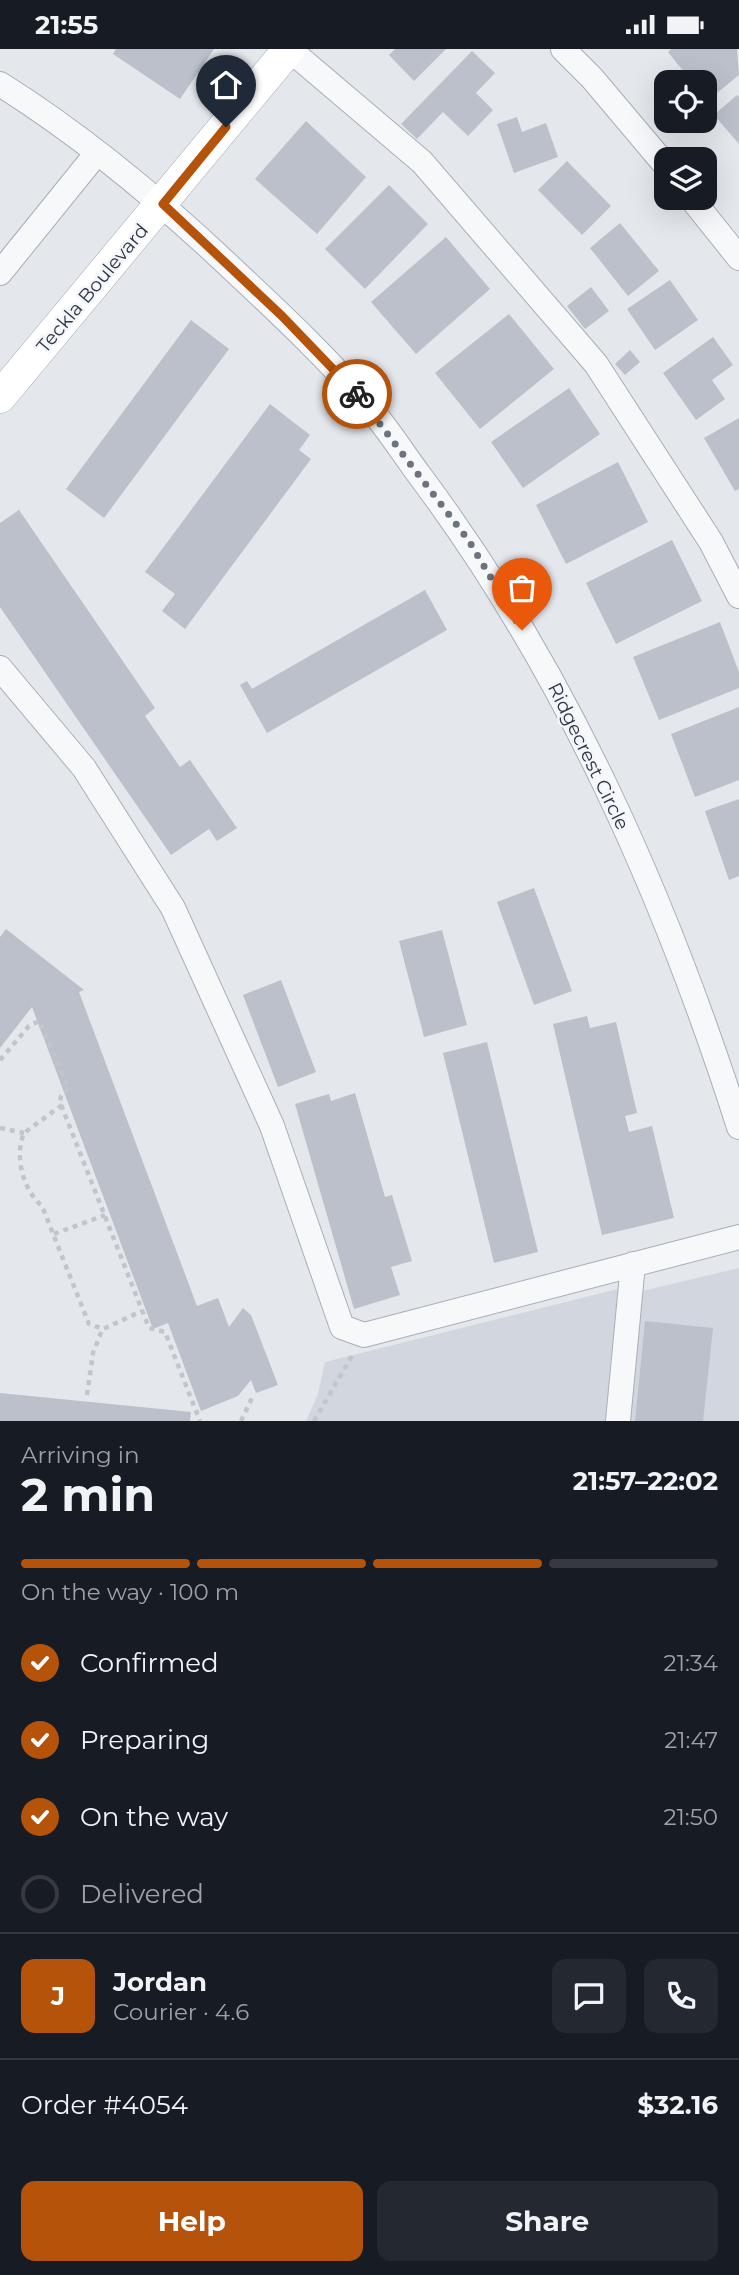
<!DOCTYPE html>
<html lang="en">
<head>
<meta charset="utf-8">
<style>
	body { margin:0; font-family:Montserrat,sans-serif; background:#242831; color:#f1f3f6; height:100vh; display:flex; flex-direction:column; font-size:26px; white-space:nowrap }
	* { box-sizing:border-box; margin:0 }
	p { font-size:23px; color:#9ea1a6 }
	.icon { flex:none; width:38px; height:38px; fill:none; stroke:currentColor; stroke-width:2; stroke-linecap:round; stroke-linejoin:round }
	.map { position:relative; height:1372px; overflow:hidden }
	.details { display:flex; flex-direction:column; background:#171b24; flex:1 }
	.details>* { flex:none }
	.controls { position:absolute; left:654px; top:21px; display:grid; gap:14px }
	.controls a { display:grid; place-items:center; width:63px; height:63px; border-radius:14px; background:#171b24; box-shadow:0 7px 28px #0002; font-size:35px }
	.pin { position:absolute; display:grid; place-items:center; width:60px; height:60px; color:#fff; margin:-72px -30px; border-radius:50% 50% 50% 0; rotate:-45deg; box-shadow:0 0 7px #0007 }
	.pin .icon { rotate:45deg }
	.courier { position:absolute; display:grid; place-items:center; width:70px; height:70px; margin:-35px; border:5px solid #b45309; border-radius:50%; background:#fff; color:#222; box-shadow:0 2px 9px #0007 }
	.overview em { font-style:normal; font-weight:700 }
	.overview div { display:flex; flex-direction:column-reverse }
	.overview { display:flex; align-items:center; justify-content:space-between; height:119px; padding:0 21px }
	h1 { font-size:46px; font-weight:700; line-height:52px }
	.bar { display:grid; grid-template-columns:repeat(4,1fr); gap:10px 7px; align-content:center; height:84px; padding:0 21px }
	.bar i { height:9px; border-radius:5px; background:#363941 }
	.bar .current { background:#b45309 }
	.bar p { grid-column:span 4 }
	.line { display:flex; align-items:center; gap:18px; padding:0 21px; border-top:2px solid #363941 }
	.line div { flex:1 }
	.round { display:grid; place-items:center; flex:none; width:74px; height:74px; border-radius:14px; background:#242831 }
	ol { padding:0 21px; list-style:none }
	li { display:flex; align-items:center; gap:21px; height:77px }
	li p { margin-inline-start:auto }
	li .icon { padding:7px; border-radius:50%; background:#b45309; color:#fff; stroke-width:4 }
	li:last-child { color:#9ea1a6 }
	li i { width:38px; height:38px; border:4px solid #363941; border-radius:50% }
	.cta { display:flex; gap:14px; margin-top:auto; padding:14px 21px }
	.cta a { flex:1; height:80px; border-radius:14px; background:#b45309; color:#fff; font-size:28px; font-weight:700; line-height:80px; text-align:center }
	.cta a+a { background:#242831; color:#f1f3f6 }
	.status { display:flex; justify-content:space-between; align-items:center; height:49px; padding:0 35px; background:#171b24; direction:ltr }
	.status svg { height:19px; fill:currentColor }
	.map>svg:first-child { display:block }
</style>
</head>
<body>
<div class="status"><b>21:55</b><svg viewBox="0 0 49 12"><path d="M0 12V9h3v3zM5 12V6h3v6zM10 12V3h3v9zM15 12V0h3v12zM26 1h20v11H26zM47 4h2v5h-2z"/></svg></div>
<div class="map">
<svg width="739" height="1372" viewBox="0 0 739 1372">
	<rect width="100%" height="100%" fill="#e4e7ec"/>
	<path fill="#d2d6de" d="M739,1219V1372H627L638,1243Z
		M618,1240L605,1372H306L318,1345L325,1313Z"/>
	<path fill="#bbc0ca" d="M116,0H214L180,50L113,5Z
		M395,0H446L414,32L389,6Z
		M671,0H737L739,26L707,52L705,33H692L668,3Z
		M472,2L495,24L476,44L493,61L468,87L443,63L417,90L401,75Z
		M737,46L739,48V95L714,66Z
		M517,68L522,83L546,74L558,108L514,124L497,75Z
		M306,72L366,128L317,185L255,130Z
		M567,112L611,157L582,186L538,141Z
		M389,136L428,175L365,240L325,200Z
		M620,174L659,222L628,247L590,199Z
		M446,188L490,240L416,305L371,253Z
		M670,231L698,271L655,301L627,260Z
		M591,238L609,262L585,280L567,257Z
		M509,265L554,320L480,380L435,324Z
		M191,271L229,300L104,469L66,440Z
		M713,288L733,316L712,331L725,350L696,371L663,324Z
		M630,301L640,313L625,326L615,315Z
		M569,339L600,385L523,439L491,393Z
		M270,355L310,386L299,401L311,410L185,580L162,562L175,545L145,523Z
		M739,369V440L735,442L704,389Z
		M618,413L648,473L566,515L536,456Z
		M19,461L155,659L145,667L180,718L190,711L237,779L217,792L209,780L171,806L0,558V474Z
		M672,491L702,552L616,595L586,534Z
		M425,541L447,581L267,684L240,636L247,632L252,640Z
		M720,573L739,623V639L659,671L633,608Z
		M739,658V731L695,748L671,685Z
		M739,750V827L729,831L705,762Z
		M534,839L572,942L534,956L497,853Z
		M6,880L84,941L79,943L197,1257L218,1249L229,1278L243,1259L251,1266L278,1336L256,1344L251,1331L238,1347L201,1362L168,1274L153,1280L32,958L0,999V888Z
		M442,881L467,976L424,988L399,892Z
		M281,931L316,1023L278,1038L243,946Z
		M587,967L590,979L616,973L637,1064L625,1067L629,1083L652,1077L674,1169L602,1186L553,975Z
		M487,993L538,1203L494,1214L443,1004Z
		M355,1044L385,1148L392,1146L412,1212L391,1218L400,1246L354,1260L295,1055L329,1045L331,1052Z
		M645,1272L713,1279L703,1372H635Z
		M0,1344L191,1363L190,1372H0Z"/>
	<g fill="none" stroke-linecap="round" stroke-linejoin="round">
		<defs>
			<path id="minor" d="M289,0L422,113L596,315L711,493L739,547
				M563,0L592,29L667,118
				M0,35C81,86 156,148 226,214C275,260 326,307 369,358C388,380 403,404 420,427C566,622 665,847 739,1078
				M691,149L739,209
				M0,224L97,104
				M0,619L84,719L173,859L272,1077L342,1278L364,1286L739,1188
				M618,1372L633,1215"/>
			<path id="major" d="M0,348L289,0"/>
		</defs>
		<use href="#minor" stroke="#a9aeb7" stroke-width="26"/>
		<use href="#major" stroke="#a3abb8" stroke-width="33"/>
		<path stroke="#c2c5cb" stroke-width="4.5" stroke-dasharray="5 5" stroke-linecap="butt" d="M0,1011L29,977L39,972L69,1039L61,1047L60,1053L149,1279L165,1283L200,1372
			M62,1056L24,1084C14,1107 23,1141 42,1157L89,1275L103,1280L142,1262
			M0,1079L24,1084
			M54,1185L105,1166
			M87,1346L93,1304L102,1281
			M241,1372L253,1347
			M314,1372L353,1305"/>
		<use href="#minor" stroke="#f7f8fa" stroke-width="24"/>
		<use href="#major" stroke="#fff" stroke-width="32"/>
	</g>
	<g fill="none" stroke-linecap="round" stroke-linejoin="round">
		<path stroke="#6c737f" stroke-width="7" stroke-dasharray="0 12.6" d="M357,345L469,492L522,581"/>
		<path stroke="#b45309" stroke-width="9" d="M226,78L163,155L282,267L357,345"/>
	</g>
	<g text-anchor="middle" stroke-width="5" stroke-linejoin="round" paint-order="stroke">
		<g font-size="19" fill="#2b3445" stroke="#f4f6f9">
			<text transform="translate(92 239) rotate(-50)" y="7">Teckla Boulevard</text>
			<text transform="translate(589 707) rotate(64)" y="7">Ridgecrest Circle</text>
		</g>
	</g>
</svg>
<div class="controls">
<a><svg class="icon" aria-label="locate" viewBox="0 0 24 24"><circle cx="12" cy="12" r="6"/><path d="M12 2v4M12 18v4M2 12h4M18 12h4"/></svg></a>
<a><svg class="icon" aria-label="layers" viewBox="0 0 24 24"><path d="M12 4l9 5-9 5-9-5zM3 14l9 5 9-5"/></svg></a>
</div>
<div class="pin" style="left:522px;top:581px;background:#ea580c"><svg class="icon" aria-label="bag" viewBox="0 0 24 24"><path d="M5 8h14l-1 12H6zM9 8a3 3 0 0 1 6 0"/></svg></div>
<div class="pin" style="left:226px;top:78px;background:#1f2937"><svg class="icon" aria-label="home" viewBox="0 0 24 24"><path d="M3 11l9-7 9 7M6 9v11h12V9"/></svg></div>
<div class="courier" style="left:357px;top:345px"><svg class="icon" aria-label="bike" viewBox="0 0 24 24"><circle cx="6" cy="16" r="4"/><circle cx="18" cy="16" r="4"/><path d="M6 16l4-8h5l3 8M10 8l3 8H6M13 5h3"/></svg></div>
</div>
<section class="details">
<div class="overview"><div><h1>2 min</h1><p>Arriving in</p></div><em>21:57–22:02</em></div>
<div class="bar"><i class="current"></i><i class="current"></i><i class="current"></i><i></i><p>On the way · 100 m</p></div>
<ol>
<li><svg class="icon" aria-label="check" viewBox="0 0 24 24"><path d="M5 12l5 5 9-10"/></svg>Confirmed<p>21:34</p></li>
<li><svg class="icon" aria-label="check" viewBox="0 0 24 24"><path d="M5 12l5 5 9-10"/></svg>Preparing<p>21:47</p></li>
<li><svg class="icon" aria-label="check" viewBox="0 0 24 24"><path d="M5 12l5 5 9-10"/></svg>On the way<p>21:50</p></li>
<li><i></i>Delivered</li>
</ol>
<div class="line" style="height:126px"><b class="round" style="background:#b45309;color:#fff">J</b><div><b>Jordan</b><p>Courier · 4.6</p></div><a class="round"><svg class="icon" aria-label="chat" viewBox="0 0 24 24"><path d="M4 5h16v11H9l-5 4z"/></svg></a><a class="round"><svg class="icon" aria-label="phone" viewBox="0 0 24 24"><path d="M5 4h4l2 5-3 2q2 4 5 5l2-3 5 2v4C11 20 4 13 5 4z"/></svg></a></div>
<div class="line" style="height:91px"><div>Order #4054</div><b>$32.16</b></div>
<div class="cta"><a>Help</a><a>Share</a></div>
</section>
</body>
</html>
